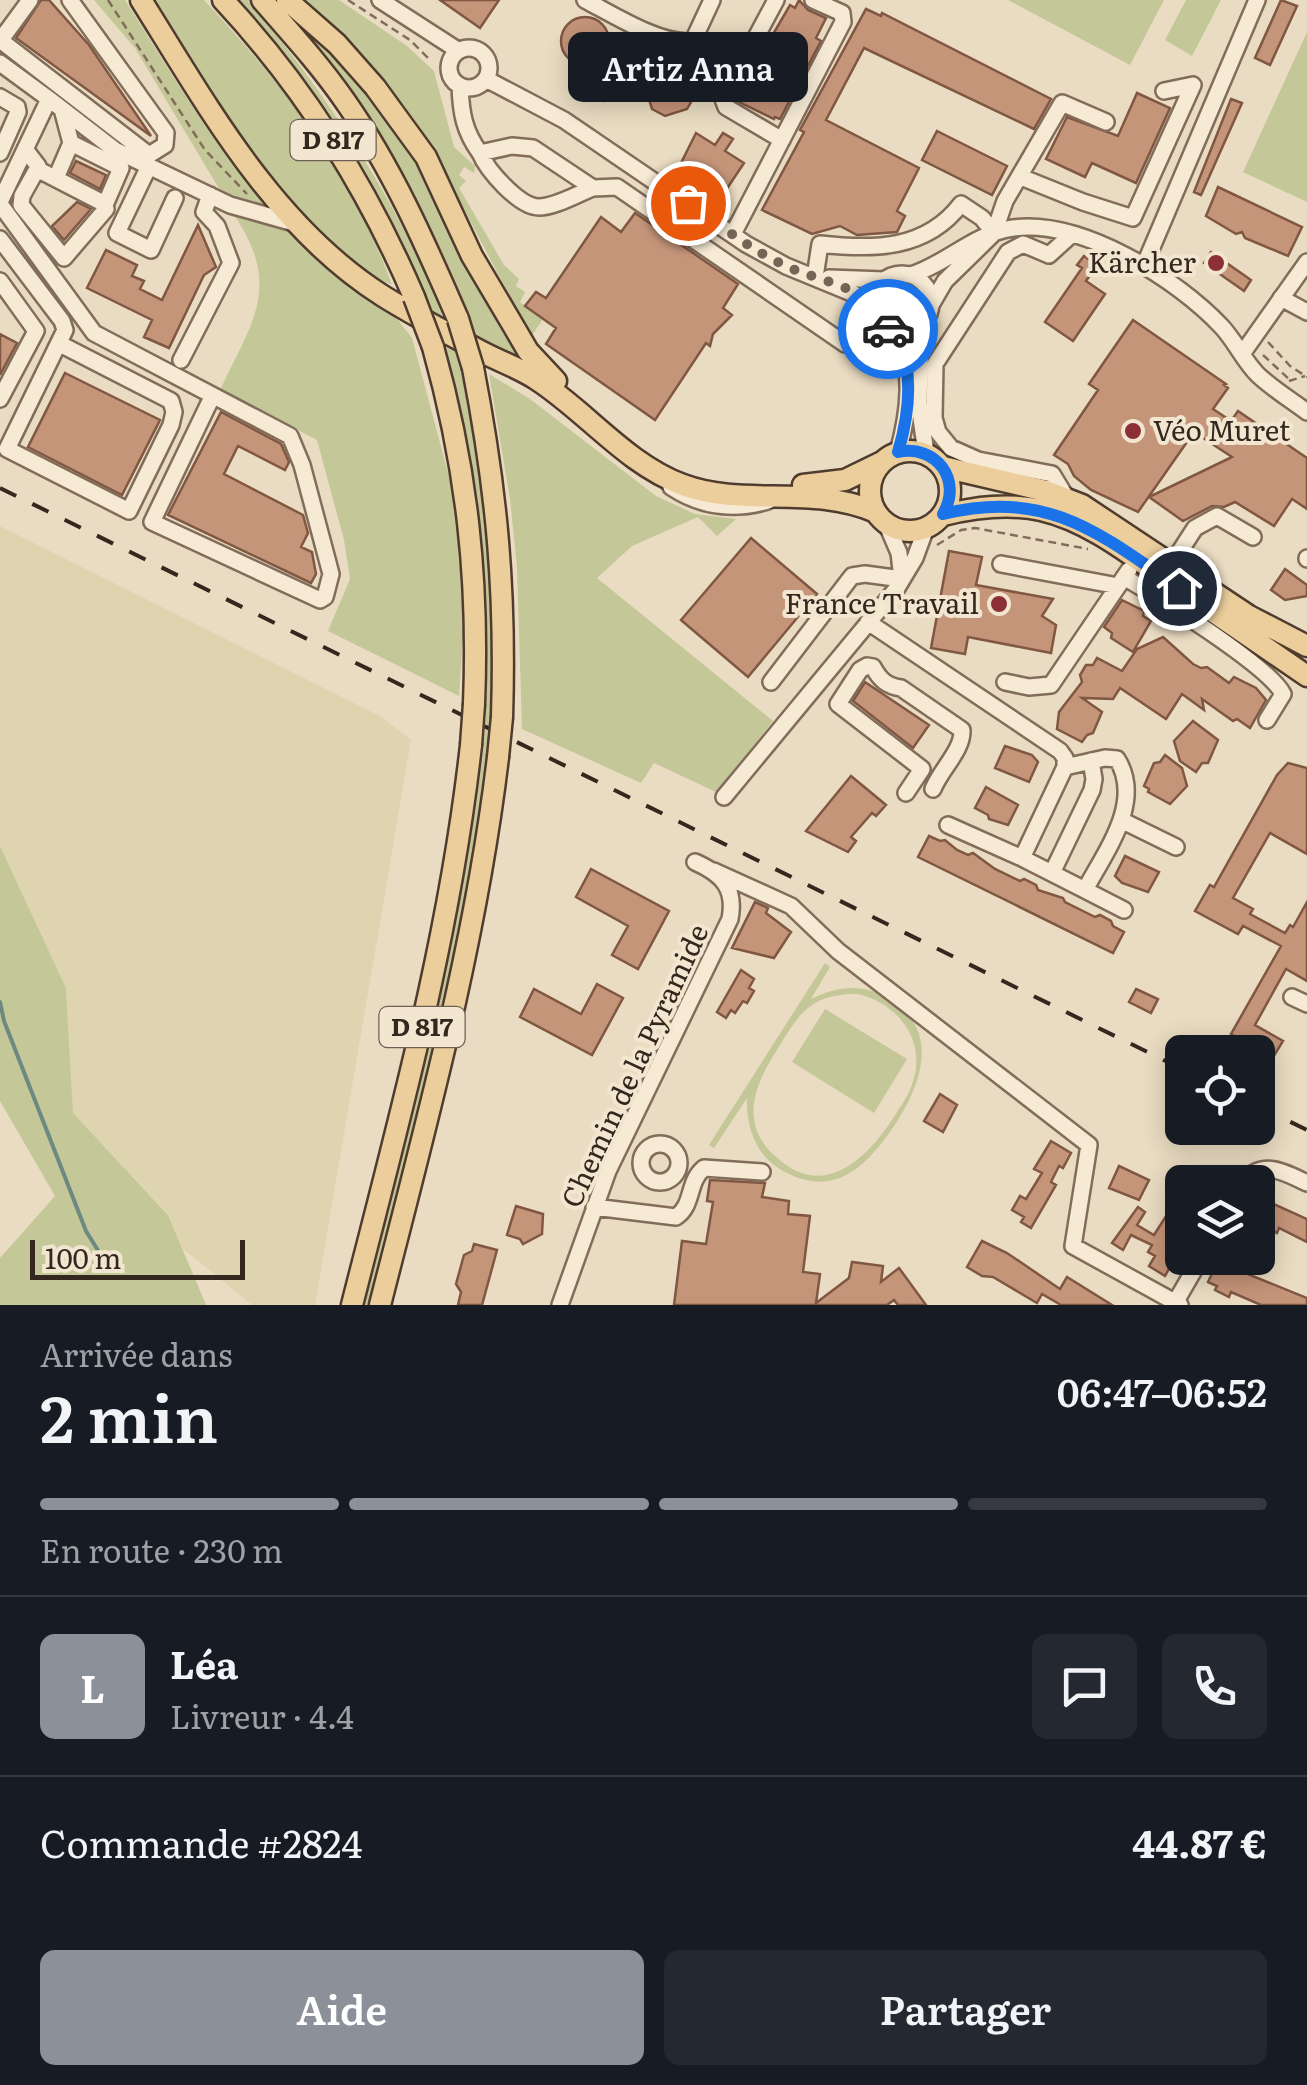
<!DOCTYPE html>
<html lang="fr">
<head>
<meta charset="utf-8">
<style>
	body { margin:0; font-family:Literata,serif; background:#242831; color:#f1f3f6; height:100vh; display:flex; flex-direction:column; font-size:38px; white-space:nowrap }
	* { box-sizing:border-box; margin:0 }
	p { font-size:32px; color:#9ea1a6 }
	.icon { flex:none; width:55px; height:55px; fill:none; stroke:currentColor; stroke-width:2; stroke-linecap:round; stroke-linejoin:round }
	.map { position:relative; height:1305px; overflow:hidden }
	.panel { display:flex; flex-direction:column; background:#171b24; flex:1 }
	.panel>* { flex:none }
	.fabs { position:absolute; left:1165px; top:1035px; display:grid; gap:20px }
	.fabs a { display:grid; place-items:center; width:110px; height:110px; border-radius:15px; background:#171b24; box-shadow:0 5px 25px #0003; font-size:50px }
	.scale { position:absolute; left:30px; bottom:25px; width:215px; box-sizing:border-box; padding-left:10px; border:5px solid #33271e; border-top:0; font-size:28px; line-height:35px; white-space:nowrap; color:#33271e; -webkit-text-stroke:8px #f2e6d1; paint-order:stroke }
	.pin { position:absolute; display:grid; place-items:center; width:85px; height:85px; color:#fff; margin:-42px; border:5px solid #fff; border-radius:50%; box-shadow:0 2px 10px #0007 }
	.courier { position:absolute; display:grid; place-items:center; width:100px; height:100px; margin:-50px; border:8px solid #1a73e8; border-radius:50%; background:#fff; color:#222; box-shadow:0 2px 12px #0007 }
	.bubble { position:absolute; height:70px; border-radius:15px; background:#171b24; box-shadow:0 5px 25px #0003; font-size:32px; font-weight:600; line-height:70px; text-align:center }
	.summary em { font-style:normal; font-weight:600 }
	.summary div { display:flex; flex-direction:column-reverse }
	.summary { display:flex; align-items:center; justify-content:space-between; height:170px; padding:0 40px }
	h1 { font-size:65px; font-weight:600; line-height:75px }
	.bar { display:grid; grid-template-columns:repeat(4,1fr); gap:15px 10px; align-content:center; height:120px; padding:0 40px }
	.bar i { height:12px; border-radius:8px; background:#363941 }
	.bar .current { background:#8c9099 }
	.bar p { grid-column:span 4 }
	.line { display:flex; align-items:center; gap:25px; padding:0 40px; border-top:2px solid #363941 }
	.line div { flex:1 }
	.round { display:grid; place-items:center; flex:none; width:105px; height:105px; border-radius:15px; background:#242831 }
	.primary-button { display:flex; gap:20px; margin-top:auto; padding:20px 40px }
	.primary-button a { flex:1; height:115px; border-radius:15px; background:#8c9099; color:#fff; font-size:40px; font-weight:600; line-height:115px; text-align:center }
	.primary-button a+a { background:#242831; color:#f1f3f6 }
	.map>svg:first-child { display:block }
</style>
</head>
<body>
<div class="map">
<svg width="1307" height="1305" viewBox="0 0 1307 1305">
	<rect width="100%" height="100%" fill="#eadcc2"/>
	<path fill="#dfd4b0" d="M0,526L380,716L411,740L315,1305H252L182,1248L168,1214L73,1113L66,988L0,846Z"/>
	<path fill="#c4c797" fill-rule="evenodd" d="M94,0H125C170,70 212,145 269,206L221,192L135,48Z
		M147,0H204C282,83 354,176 392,285C368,275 348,257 329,240C254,171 202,85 147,0Z
		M236,0H249C327,97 397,197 442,314C489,439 499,582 495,715C492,777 477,840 466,901C439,1037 405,1171 372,1305H361C408,1123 461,939 483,752C488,705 487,656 486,608C478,365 394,182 236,0Z
		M299,0H339L407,46L434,71L454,147L475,166L474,173L464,167L459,175L466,181L459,188L504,265L519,279L516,286L525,292L520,302L543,319L531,337L466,213L393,94L360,56Z
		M1008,0H1164L1130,65Z
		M1186,0H1221L1192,56L1165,40Z
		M287,11L337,54L402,136L498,324L513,350L527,363L479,342L416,203L286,14Z
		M1307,32V202L1243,172Z
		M230,209L284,227L352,287L393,314L412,338L455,499L464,621L459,696L328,631L350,579L344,540L317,440L220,390C255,317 283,284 230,209Z
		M489,374L530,399L656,496L695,514L736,519L717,536L698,517L632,546L597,578L773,721L716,792L654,763L641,783L522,729L517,567L510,499Z
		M0,846L66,988L73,1113L168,1215L206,1305H0V1258L55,1196L0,1101Z
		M825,963L830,967L811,999C834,987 860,983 884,996C939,1025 925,1077 898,1120C872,1159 840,1200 787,1173C757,1159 746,1129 747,1098L714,1148L709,1145ZM858,994C900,1004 929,1044 911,1087C907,1099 898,1109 892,1120C864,1162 821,1201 774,1155C737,1121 757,1080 780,1045C791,1027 801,1009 821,1000C833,995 845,994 858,994Z
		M825,1009L907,1059L874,1113L792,1062Z"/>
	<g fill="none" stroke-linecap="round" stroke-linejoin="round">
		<path stroke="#6c8a81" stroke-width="4" d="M0,1002L4,1021L86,1231L107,1265"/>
	</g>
	<path fill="#c5957a" stroke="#805742" stroke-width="2.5" d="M41,0H49L89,45L151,136L16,38Z
		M440,0H499L480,28Z
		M799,0L808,10L826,18L816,38L821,41L780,119L775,117L774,119L735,100L790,5L795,8Z
		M1281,0L1297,6L1270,65L1255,58Z
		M866,9L881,16L882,13L1051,99L1034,129L864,48L826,120L919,168L897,211L905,216L897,232L857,235L840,226L812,234L762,210L804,132L800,130Z
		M561 41a24 24 0 1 1 48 0a24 24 0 1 1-48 0Z
		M624,59L646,69L647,66L659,71L674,67L688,74L695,95L687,109L665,116L652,109L645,87L637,88L631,84L625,94L604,101L597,79L604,65Z
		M1137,93L1170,108L1136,183L1092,163L1085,177L1046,159L1067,117L1118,136Z
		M1231,99L1242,103L1201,195L1194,192Z
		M937,131L1007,166L992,195L922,160Z
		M696,133L715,145L723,133L733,139L725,151L744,163L724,193L680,165Z
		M76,161L106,175L100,189L70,173Z
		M1218,187L1302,227L1288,256L1245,238L1242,232L1236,234L1206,216Z
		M77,202L91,209L64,240L52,226Z
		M635,213L738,284L723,308L732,315L713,334L710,346L706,343L655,420L546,344L556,328L525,306L536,292L546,298L601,217L621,232Z
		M198,225L216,267L204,275L169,348L144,337L152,320L87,288L106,250L137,265L132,276L144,281L140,289L162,300Z
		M1211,252L1251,280L1244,291L1204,263Z
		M1084,256L1097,265L1086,281L1105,294L1073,341L1045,322L1082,268L1077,265Z
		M1133,320L1226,384L1224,385L1228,388L1213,409L1231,421L1238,411L1307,458V509L1292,499L1274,526L1235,502L1224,507L1212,506L1183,521L1149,497L1232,457L1194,432L1138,512L1091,490L1074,476L1068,464L1054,455L1098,390L1089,384Z
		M0,334L17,343L0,375Z
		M65,373L160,420L122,495L28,447Z
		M221,412L281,444L289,462L285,470L238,446L224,474L303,515L308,533L301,547L312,552L316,574L311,583L168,515Z
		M751,538L817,594L748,677L681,620Z
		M949,551L982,557L976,585L1053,599L1042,616L1056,625L1051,653L968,637L965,654L931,648Z
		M1285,569L1307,585V596L1285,600L1271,590Z
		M1122,600L1144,611L1143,616L1151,621L1133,652L1111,638L1112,633L1104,627Z
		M1163,637L1193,664L1201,668L1207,667L1229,683L1234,677L1256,688L1266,700L1250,728L1237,719L1233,721L1202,699L1204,710L1182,694L1166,719L1120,688L1113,699L1082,698L1102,712L1093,733L1087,735L1082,742L1057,729L1059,712L1082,682L1080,675L1086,665H1093L1097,658L1122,671L1137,649Z
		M865,682L929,725L913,748L853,701Z
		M1193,721L1218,740L1208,763H1202L1196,772L1180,761L1174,741Z
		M1005,746L1032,755L1038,762L1029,782L995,768Z
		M1165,755L1182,768L1187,786L1170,804L1148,792L1149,789L1144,786L1154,763L1160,762Z
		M1288,763L1307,768V854L1270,833L1233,898L1253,909L1250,914L1285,933L1290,925L1293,927L1307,902V981L1286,969L1255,1025L1283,1041L1272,1059L1231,1034L1281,946L1243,926L1238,934L1195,911L1210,885L1214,887L1277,775Z
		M851,776L886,805L876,816L872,813L851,837L856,841L848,852L806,831Z
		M986,787L1018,805L1008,825L989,819L988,815L975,808Z
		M929,836L940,841L945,840L957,850L968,855L973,853L995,869L1020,881L1024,879L1036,885L1038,890L1063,898L1065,902L1095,917L1100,915L1111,921L1113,926L1124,932L1113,953L918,857Z
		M1125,856L1159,872L1148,892L1122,883L1115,876Z
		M591,869L669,911L638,969L612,955L628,926L576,897Z
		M755,902L768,908L766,913L791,932L774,958L732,948Z
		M741,970L754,979L749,988L754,991L747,1003L743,1001L735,1013L731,1010L726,1018L717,1012Z
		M597,984L623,998L592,1055L520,1017L534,989L581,1014Z
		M1136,989L1158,999L1151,1013L1129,1002Z
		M940,1094L957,1105L943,1132L924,1121Z
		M1051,1141L1071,1153L1063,1168L1059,1166L1051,1182L1056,1185L1031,1228L1021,1222L1024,1217L1012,1210L1020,1196L1026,1199L1042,1173L1034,1169Z
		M1119,1166L1149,1180L1139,1200L1109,1188Z
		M710,1180L765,1183L762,1197L789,1201L788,1214L810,1216L803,1272L820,1274L816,1303L849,1278L852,1262L883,1266L881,1282L899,1268L926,1305H898L894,1300L887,1305H674L682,1241L706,1244L713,1202L707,1201Z
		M1182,1191V1245L1165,1276L1149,1266L1155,1256L1148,1252L1152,1245L1131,1235L1123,1250L1112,1243L1138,1207L1145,1212L1137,1225L1154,1235Z
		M1258,1197L1307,1219V1242L1279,1228L1277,1233L1258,1224Z
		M516,1206L543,1214L542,1234L523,1244L520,1239L507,1235Z
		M982,1241L1007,1253L1060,1289L1067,1277L1112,1305H1061L1042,1294L1037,1303L993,1277L982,1276L967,1267Z
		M474,1244L497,1250L482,1305H458L461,1292L456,1284L464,1255L472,1251Z
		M1228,1266L1307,1298V1305H1261L1231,1292L1229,1297L1215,1290L1217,1286L1208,1282L1214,1269L1225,1273Z"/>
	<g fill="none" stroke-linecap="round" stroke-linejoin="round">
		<defs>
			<path id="minor" d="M380,0L459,51
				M585,0C612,14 664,47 693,41L712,0
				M776,0L723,99L726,107L782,140
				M0,40L149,155L165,145L166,133L70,0
				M0,41L30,0
				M449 68a20 20 0 1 1 40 0a20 20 0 1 1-40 0Z
				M0,63L49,99L0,202
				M486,79L564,120L746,244L786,266L854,294L872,305
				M460,86C461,113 464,131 480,153L512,146L533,148L593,188L617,187L845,344L856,341L880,323
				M0,97L17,107L18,112L0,153
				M49,99L115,150L230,205L294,223
				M71,143L121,168L105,205
				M25,149L38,166L37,169L101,202L106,209L64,258L21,205L22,196L37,169
				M480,153C487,170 519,207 539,207C555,207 577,194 593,188
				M149,166L117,233L151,250L175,198
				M1021,177L1083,202L1133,218L1193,85L1164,91
				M56,178L71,143L62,109
				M0,204L94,333L290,436L302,465L331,574L325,597L320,600L152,522L212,397
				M733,234L843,22L842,13L813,0
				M0,239L62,321L65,330L7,449L129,511L171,425L174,412L171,401L60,344
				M1144,266L1257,0
				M873 303a29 29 0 1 1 58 0a29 29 0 1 1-58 0Z
				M911,275C948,263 973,234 1013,228C1082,219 1177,279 1222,327C1235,341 1244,361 1258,375C1273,389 1291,400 1307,412
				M815,277L820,244C873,250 926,250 961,204L982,218L994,233
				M829,278L884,280
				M0,281L36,331L0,399
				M1281,298L1307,312
				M931,305L945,281L994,233L1005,201L1062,103L1106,122
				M921,327L919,404L926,453
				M897,332C914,371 909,412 898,452
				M1242,354L1307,262
				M181,360L231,263L217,226L204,212L210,195
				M671,487C701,507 733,511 768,501
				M1066,497L1052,474L978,460L951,448L938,432L934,418L935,364L1008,252L1023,244L1049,255L1071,235
				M887,525L899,553L902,579
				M1307,558V559
				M1173,562L1195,528L1217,516L1253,537
				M1001,564L1118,586
				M1124,577C1156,596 1269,666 1283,694L1267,720
				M868,622L1060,751L1065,758V767L1022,858L1085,890C1105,852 1144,802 1117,759L1105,758L1065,767
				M771,682L852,576L865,574L902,579
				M1005,682L1029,687L1051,685L1129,570
				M906,793L922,769L838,704L860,670L867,666L873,667C880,680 887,686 901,688L962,730C963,750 941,769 933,789
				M724,797L897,588L915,558L926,528
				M1121,820L1176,847
				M948,825L1022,858
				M714,871L791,906L838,951L1089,1145L1073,1246L1180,1305
				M1052,873L1092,790L1094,779L1091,761
				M1085,890L1124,910
				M1292,997L1307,1004
				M641 1163a19 19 0 1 1 38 0a19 19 0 1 1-38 0Z
				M1243,1182C1263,1159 1284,1172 1307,1183
				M594,1207L676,1217C694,1205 687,1182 704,1168L762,1172
				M1175,1303L1201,1258
				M560,1305L608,1171L730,919C736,888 722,874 695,862"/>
			<path id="major" d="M141,0C208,107 274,227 383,296C415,316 449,334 482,352C499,361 519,368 536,379C586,411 626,464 683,485C745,508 810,484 876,512
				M223,0C305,88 367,187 414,297
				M262,0C290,32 320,65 345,101C392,168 425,243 458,319
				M287,0L337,44L375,87L426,157L472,256L514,327L528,351L556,381
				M433,347C467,468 479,578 474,704
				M473,368C497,492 506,591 502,717
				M870 491a40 40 0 1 1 80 0a40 40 0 1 1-80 0Z
				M943,467L1046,491L1082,505L1249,616L1307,646
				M803,485L845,480L882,462
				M943,515C976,507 1008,503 1041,510C1093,522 1137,560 1180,589C1222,618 1265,647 1307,676
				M352,1305C399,1120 450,936 471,745
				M380,1305C426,1124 476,943 498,757"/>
		</defs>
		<use href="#minor" stroke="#826d5b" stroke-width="20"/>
		<use href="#major" stroke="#503c2f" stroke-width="25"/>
		<path stroke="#826d5b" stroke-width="2.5" stroke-dasharray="8 5" stroke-linecap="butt" d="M108,0L205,150L247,194
			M348,0L410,40L428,58
			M1268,342L1290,366L1307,377
			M1263,355L1290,380
			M1289,381L1305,376
			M937,545L961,530L975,528L1088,549"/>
		<use href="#minor" stroke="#f6ead4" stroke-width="15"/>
		<use href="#major" stroke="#ebce9c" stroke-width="20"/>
		<path stroke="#33271e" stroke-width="4" stroke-dasharray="18 18" stroke-linecap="butt" d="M0,488L1182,1069
			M1258,1106L1307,1130"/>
		<defs>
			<path id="major-bridge" d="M414,297L433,347
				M458,319L473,368
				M471,745L474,704
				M498,757L502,717"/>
		</defs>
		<use href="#major-bridge" stroke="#503c2f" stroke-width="25" stroke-linecap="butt"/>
		<use href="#major-bridge" stroke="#ebce9c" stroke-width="20"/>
	</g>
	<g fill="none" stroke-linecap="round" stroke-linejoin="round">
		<path stroke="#736657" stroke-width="10" stroke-dasharray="0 18" d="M688,203C720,225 751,250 786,266C808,277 855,286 871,304C878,312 878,321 888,329"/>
		<path stroke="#1a73e8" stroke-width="12" d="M888,329L897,332C914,371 910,412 898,452C936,444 963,480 943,514C1047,489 1098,532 1179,588"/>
	</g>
	<g fill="#8d2f36" stroke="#f2e6d1" stroke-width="4">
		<circle cx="1216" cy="263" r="10"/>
		<circle cx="1133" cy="431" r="10"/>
		<circle cx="999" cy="604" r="10"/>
	</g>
	<g text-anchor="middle" stroke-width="8" stroke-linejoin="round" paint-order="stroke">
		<g fill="#f2e6d1" stroke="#6c6054" stroke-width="2.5">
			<rect x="290.5" y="120" width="85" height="40" rx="8"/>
			<rect x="379.5" y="1007" width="85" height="40" rx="8"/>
		</g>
		<g font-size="25" font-weight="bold" fill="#33271e">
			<text x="333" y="149">D 817</text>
			<text x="422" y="1036">D 817</text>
		</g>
		<g font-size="28" fill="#33271e" stroke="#f2e6d1" text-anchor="end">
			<text x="1196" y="273">Kärcher</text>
			<text x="1153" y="441" text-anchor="start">Véo Muret</text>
			<text x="979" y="614">France Travail</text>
		</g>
		<g font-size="28" fill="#33271e" stroke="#f2e6d1">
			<text transform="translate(635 1066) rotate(-65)" y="10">Chemin de la Pyramide</text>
		</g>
	</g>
</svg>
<div class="fabs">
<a><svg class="icon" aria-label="locate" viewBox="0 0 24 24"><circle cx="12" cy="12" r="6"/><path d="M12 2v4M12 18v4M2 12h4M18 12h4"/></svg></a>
<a><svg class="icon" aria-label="layers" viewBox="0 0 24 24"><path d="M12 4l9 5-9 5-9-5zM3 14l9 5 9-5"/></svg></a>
</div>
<div class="scale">100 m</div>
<div class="pin" style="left:688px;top:203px;background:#ea580c"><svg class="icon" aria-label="bag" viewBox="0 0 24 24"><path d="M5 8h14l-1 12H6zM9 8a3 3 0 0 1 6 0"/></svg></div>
<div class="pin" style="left:1179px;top:588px;background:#1f2937"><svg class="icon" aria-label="home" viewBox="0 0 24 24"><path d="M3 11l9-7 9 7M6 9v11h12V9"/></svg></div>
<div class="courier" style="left:888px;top:329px"><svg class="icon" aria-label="car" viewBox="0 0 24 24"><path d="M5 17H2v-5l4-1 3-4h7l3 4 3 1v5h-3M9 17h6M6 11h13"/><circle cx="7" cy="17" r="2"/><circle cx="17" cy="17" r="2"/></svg></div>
<div class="bubble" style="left:568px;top:32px;width:240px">Artiz Anna</div>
</div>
<section class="panel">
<div class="summary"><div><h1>2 min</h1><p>Arrivée dans</p></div><em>06:47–06:52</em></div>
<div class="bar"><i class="current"></i><i class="current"></i><i class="current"></i><i></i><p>En route · 230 m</p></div>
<div class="line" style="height:180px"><b class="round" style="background:#8c9099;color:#fff">L</b><div><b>Léa</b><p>Livreur · 4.4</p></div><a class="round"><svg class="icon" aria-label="chat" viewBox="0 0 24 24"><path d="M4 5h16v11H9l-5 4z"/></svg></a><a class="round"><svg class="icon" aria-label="phone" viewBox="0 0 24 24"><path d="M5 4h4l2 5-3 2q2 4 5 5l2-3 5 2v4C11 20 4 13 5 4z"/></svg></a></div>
<div class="line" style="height:130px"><div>Commande #2824</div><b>44.87 €</b></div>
<div class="primary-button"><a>Aide</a><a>Partager</a></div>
</section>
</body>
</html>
